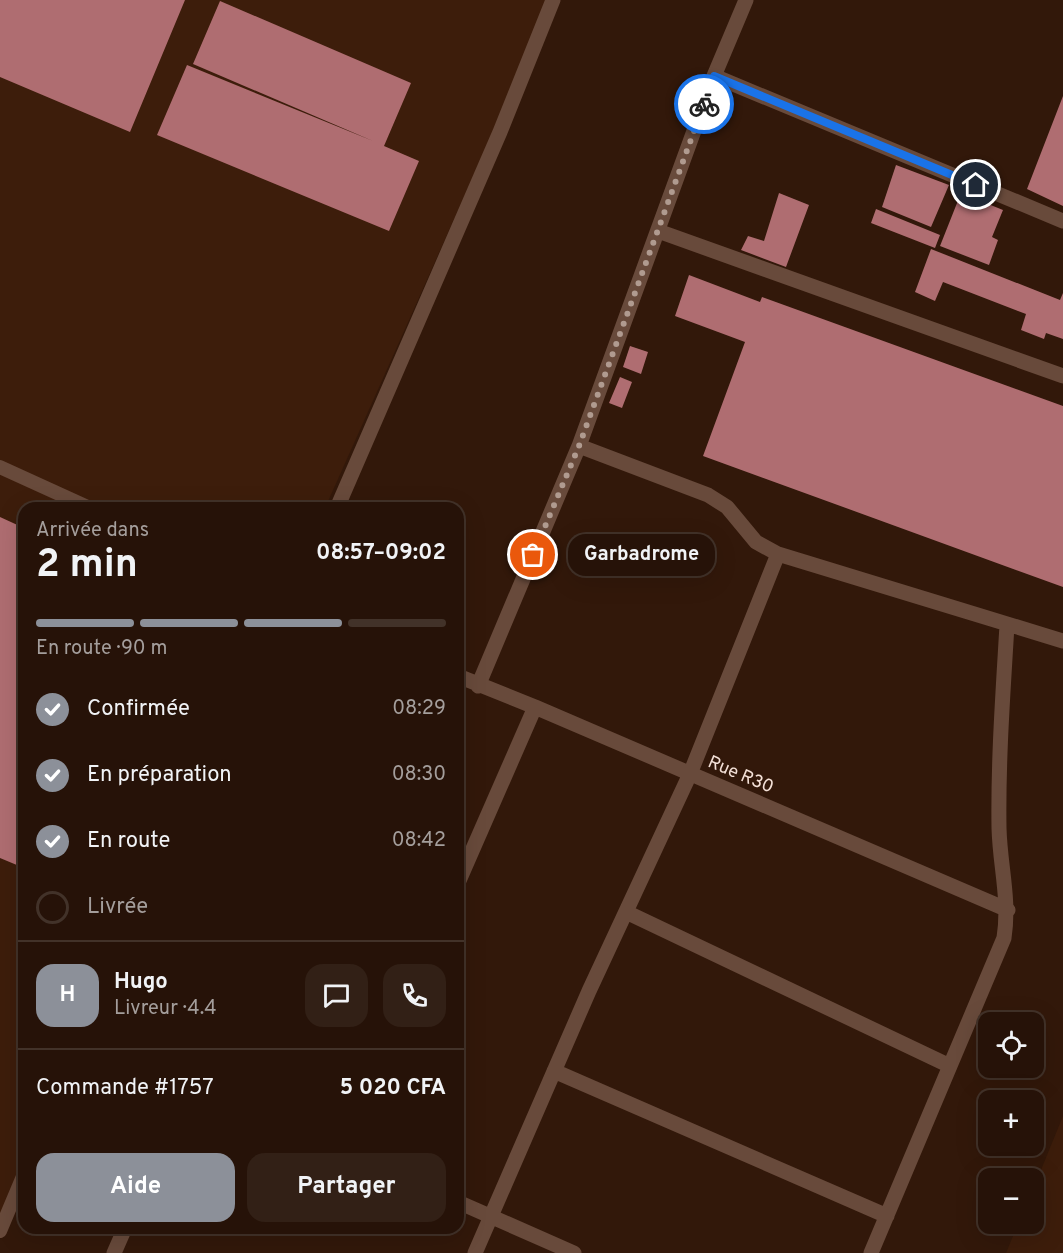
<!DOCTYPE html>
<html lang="fr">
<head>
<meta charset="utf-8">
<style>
	body { margin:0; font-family:Overpass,sans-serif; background:#322016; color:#f1f3f6; height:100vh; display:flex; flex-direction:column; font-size:22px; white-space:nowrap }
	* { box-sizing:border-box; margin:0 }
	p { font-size:20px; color:#a49e9c }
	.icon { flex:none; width:33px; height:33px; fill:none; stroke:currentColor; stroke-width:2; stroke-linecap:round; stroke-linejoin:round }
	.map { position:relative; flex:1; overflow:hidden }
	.panel { position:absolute; left:18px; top:502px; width:446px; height:732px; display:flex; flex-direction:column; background:#261208; border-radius:18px; box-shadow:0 6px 24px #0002,0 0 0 2px #423229 }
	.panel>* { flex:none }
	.tools { position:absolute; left:978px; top:1012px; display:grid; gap:12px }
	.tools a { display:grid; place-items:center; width:66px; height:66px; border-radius:12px; background:#261208; box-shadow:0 6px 24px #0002,0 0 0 2px #423229; font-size:30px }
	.pin { position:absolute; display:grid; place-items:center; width:51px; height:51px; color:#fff; margin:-26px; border:3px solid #fff; border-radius:50%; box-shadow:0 2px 6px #0007 }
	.courier { position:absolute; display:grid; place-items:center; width:60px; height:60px; margin:-30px; border:4px solid #1a73e8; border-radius:50%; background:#fff; color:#222; box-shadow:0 2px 8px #0007 }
	.bubble { position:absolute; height:42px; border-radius:18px; background:#261208; box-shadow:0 6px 24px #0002,0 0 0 2px #423229; font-size:20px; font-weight:700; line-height:42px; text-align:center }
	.headline em { font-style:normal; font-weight:700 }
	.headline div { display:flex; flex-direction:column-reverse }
	.headline { display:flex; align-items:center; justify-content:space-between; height:102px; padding:0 18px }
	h1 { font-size:39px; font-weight:700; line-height:45px }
	.bar { display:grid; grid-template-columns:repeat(4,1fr); gap:9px 6px; align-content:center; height:72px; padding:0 18px }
	.bar i { height:8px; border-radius:4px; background:#423229 }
	.bar .selected { background:#8c9099 }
	.bar p { grid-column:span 4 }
	.line { display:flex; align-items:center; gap:15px; padding:0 18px; border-top:2px solid #423229 }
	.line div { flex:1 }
	.round { display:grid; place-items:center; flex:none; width:63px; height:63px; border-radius:18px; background:#322016 }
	ol { padding:0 18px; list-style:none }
	li { display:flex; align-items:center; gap:18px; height:66px }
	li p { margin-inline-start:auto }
	li .icon { padding:6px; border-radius:50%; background:#8c9099; color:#fff; stroke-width:4 }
	li:last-child { color:#a49e9c }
	li i { width:33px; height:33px; border:3px solid #423229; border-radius:50% }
	.button { display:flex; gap:12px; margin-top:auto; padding:12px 18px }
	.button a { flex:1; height:69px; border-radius:18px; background:#8c9099; color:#fff; font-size:24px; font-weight:700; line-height:69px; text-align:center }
	.button a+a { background:#322016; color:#f1f3f6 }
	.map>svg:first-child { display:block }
</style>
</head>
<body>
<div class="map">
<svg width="1063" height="1253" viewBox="0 0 1063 1253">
	<rect width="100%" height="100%" fill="#32180a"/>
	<path fill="#3d1d0b" d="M0,0H552L325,508H24V1177L0,1231Z
		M1063,1116V1253H1006L1018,1224H1034V1187Z"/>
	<path fill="#af6d71" d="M0,0H185L130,132L0,77Z
		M220,1L411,83L384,146L419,161L389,231L157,135L187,65L373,141L193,64Z
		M1063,96V206L1027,189Z
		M896,165L949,185L931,227L882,207Z
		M779,193L809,205L786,267L741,250L748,236L764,241Z
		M961,193L1003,210L992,237L998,240L989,265L940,246Z
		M876,209L940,235L935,248L871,223Z
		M931,249L1060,300L1063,293V339L1046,333L1044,339L1021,330L1026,314L943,282L935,301L915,292Z
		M689,275L760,302L762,297L1063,406V587L703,456L745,342L675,316Z
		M630,346L648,352L641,374L623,367Z
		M620,377L632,382L622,408L609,403Z
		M0,517L24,528V868L0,858Z"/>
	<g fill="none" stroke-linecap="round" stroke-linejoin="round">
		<path stroke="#684a3b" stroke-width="14" d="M0,467L90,508
			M0,1231L24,1174"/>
		<path stroke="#684a3b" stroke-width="15" d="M714,76L1063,221
			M658,231L1063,376
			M579,446L708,495L727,507L756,542L778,554L1063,641
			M337,508L500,132L553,0
			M458,676L535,707L1008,910
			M478,686L579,446L714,76L746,0
			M458,883L535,707
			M626,912L950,1066
			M554,1071L887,1216
			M458,1202L574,1253
			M114,1253L125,1228
			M475,1253L589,991L690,774L778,554
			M871,1253L1004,938C1010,899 1000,867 999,828C998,760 1003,693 1007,625"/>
	</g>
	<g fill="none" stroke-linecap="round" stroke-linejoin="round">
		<path stroke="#b09b90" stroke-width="6" stroke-dasharray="0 10.8" d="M533,555L579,446L704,104"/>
		<path stroke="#1a73e8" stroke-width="8" d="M704,104L714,76L976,185"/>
	</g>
	<g text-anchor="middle" stroke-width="5" stroke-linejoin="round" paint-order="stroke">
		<g font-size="18" fill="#f4e1d8" stroke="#32180a">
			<text transform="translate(741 774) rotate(23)" y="6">Rue R30</text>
		</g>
	</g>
</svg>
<div class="tools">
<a><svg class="icon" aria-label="locate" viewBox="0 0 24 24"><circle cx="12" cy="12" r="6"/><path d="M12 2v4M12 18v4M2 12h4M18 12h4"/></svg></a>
<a>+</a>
<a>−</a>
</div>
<div class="pin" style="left:533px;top:555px;background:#ea580c"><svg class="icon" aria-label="bag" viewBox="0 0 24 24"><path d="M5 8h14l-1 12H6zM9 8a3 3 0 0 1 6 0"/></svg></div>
<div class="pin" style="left:976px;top:185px;background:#1f2937"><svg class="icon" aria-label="home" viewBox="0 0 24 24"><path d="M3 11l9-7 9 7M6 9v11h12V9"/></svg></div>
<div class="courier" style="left:704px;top:104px"><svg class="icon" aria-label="bike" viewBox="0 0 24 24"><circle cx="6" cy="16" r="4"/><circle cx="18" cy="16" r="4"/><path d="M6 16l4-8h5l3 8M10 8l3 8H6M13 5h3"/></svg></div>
<div class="bubble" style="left:568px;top:534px;width:147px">Garbadrome</div>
<section class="panel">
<div class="headline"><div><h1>2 min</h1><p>Arrivée dans</p></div><em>08:57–09:02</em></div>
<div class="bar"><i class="selected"></i><i class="selected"></i><i class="selected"></i><i></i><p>En route · 90 m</p></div>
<ol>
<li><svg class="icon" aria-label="check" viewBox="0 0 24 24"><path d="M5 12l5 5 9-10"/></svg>Confirmée<p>08:29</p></li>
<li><svg class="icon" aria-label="check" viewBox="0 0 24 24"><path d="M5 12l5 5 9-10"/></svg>En préparation<p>08:30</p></li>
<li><svg class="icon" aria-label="check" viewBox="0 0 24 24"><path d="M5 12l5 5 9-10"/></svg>En route<p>08:42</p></li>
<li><i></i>Livrée</li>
</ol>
<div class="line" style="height:108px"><b class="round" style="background:#8c9099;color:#fff">H</b><div><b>Hugo</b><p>Livreur · 4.4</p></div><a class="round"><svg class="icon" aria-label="chat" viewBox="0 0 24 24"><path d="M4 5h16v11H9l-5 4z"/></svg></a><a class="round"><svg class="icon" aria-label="phone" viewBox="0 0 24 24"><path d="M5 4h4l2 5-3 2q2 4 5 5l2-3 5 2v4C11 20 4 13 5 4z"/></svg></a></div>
<div class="line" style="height:78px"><div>Commande #1757</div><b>5 020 CFA</b></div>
<div class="button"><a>Aide</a><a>Partager</a></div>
</section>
</div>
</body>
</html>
